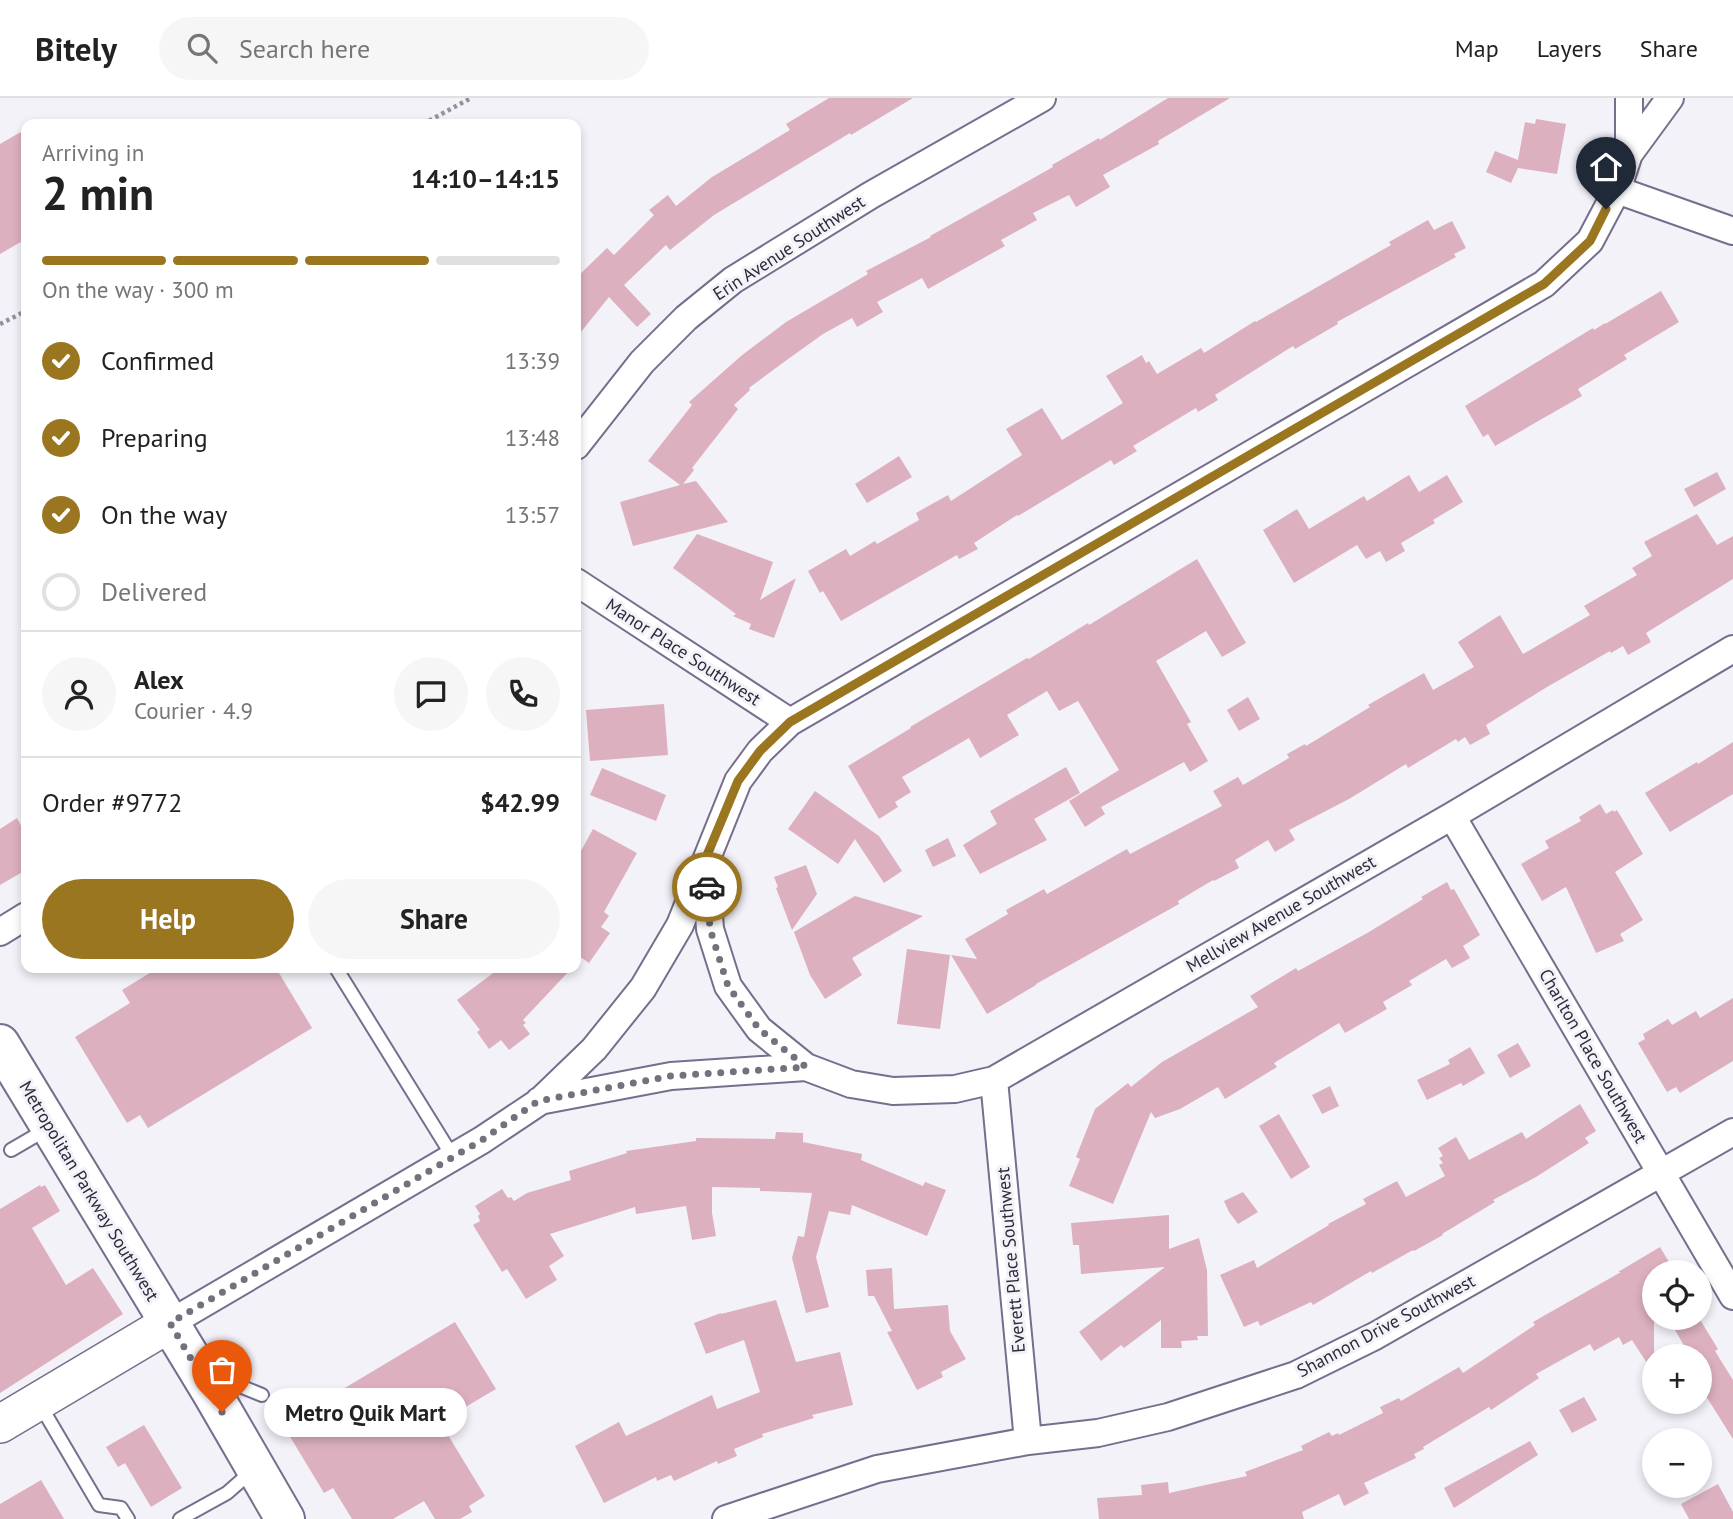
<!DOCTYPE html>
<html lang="en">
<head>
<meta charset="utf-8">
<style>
	body { margin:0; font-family:"PT Sans",sans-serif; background:#f6f6f6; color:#222; height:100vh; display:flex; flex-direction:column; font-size:26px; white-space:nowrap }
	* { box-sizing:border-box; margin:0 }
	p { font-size:23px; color:#767676 }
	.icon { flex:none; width:38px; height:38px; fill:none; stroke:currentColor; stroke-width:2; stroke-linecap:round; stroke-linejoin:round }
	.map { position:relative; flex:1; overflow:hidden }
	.panel { position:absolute; left:21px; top:21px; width:560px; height:854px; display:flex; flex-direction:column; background:#fff; border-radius:14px; box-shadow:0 4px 10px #0003 }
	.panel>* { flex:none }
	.controls { position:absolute; left:1642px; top:1162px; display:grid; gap:14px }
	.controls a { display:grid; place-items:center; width:70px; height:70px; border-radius:50%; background:#fff; box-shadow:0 4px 10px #0003; font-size:35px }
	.pin { position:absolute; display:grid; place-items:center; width:60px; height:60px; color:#fff; margin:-72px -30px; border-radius:50% 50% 50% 0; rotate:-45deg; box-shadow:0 0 7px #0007 }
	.pin .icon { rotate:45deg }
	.courier { position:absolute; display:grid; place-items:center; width:70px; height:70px; margin:-35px; border:5px solid #9a7621; border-radius:50%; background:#fff; color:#222; box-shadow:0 2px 9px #0007 }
	.bubble { position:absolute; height:49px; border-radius:24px; background:#fff; box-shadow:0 4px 10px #0003; font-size:23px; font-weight:700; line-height:49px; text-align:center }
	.headline em { font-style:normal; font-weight:700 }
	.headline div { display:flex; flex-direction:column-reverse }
	.headline { display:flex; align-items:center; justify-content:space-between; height:119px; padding:0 21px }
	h1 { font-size:46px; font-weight:700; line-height:52px }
	.bar { display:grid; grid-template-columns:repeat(4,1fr); gap:10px 7px; align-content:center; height:84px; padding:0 21px }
	.bar i { height:9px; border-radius:5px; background:#e0e0e0 }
	.bar .selected { background:#9a7621 }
	.bar p { grid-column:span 4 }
	.line { display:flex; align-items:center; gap:18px; padding:0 21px; border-top:2px solid #e0e0e0 }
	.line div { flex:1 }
	.round { display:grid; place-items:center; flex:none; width:74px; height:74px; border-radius:37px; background:#f6f6f6 }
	ol { padding:0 21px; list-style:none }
	li { display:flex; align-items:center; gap:21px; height:77px }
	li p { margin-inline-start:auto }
	li .icon { padding:7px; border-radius:50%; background:#9a7621; color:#fff; stroke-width:4 }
	li:last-child { color:#767676 }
	li i { width:38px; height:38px; border:4px solid #e0e0e0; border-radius:50% }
	.button { display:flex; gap:14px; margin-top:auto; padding:14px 21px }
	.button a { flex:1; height:80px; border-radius:42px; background:#9a7621; color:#fff; font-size:28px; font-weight:700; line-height:80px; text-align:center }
	.button a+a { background:#f6f6f6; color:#222 }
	header { display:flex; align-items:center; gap:42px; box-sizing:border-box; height:98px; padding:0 35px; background:#fff; border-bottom:2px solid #e0e0e0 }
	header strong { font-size:33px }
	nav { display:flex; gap:38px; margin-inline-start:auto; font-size:24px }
	.search { width:490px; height:63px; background:#f6f6f6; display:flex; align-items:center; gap:18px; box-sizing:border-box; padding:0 24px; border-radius:38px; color:#767676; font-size:26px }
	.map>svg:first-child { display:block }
</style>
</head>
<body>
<header>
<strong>Bitely</strong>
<div class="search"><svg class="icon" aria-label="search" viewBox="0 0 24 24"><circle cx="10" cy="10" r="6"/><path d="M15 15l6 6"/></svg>Search here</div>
<nav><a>Map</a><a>Layers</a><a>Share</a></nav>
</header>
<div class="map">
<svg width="1733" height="1421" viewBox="0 0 1733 1421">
	<rect width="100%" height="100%" fill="#f4f2f9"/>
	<path fill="#dcb0bf" d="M829,0H913L851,37L850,35L714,117L670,152L666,147L624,187L651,216L637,229L609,199L576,240V180L607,150L614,157L654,117L649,112L668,97L676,108L712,79L790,32L786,26Z
		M1168,0H1230L1158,43L1159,46L1103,77L1110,89L1076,109L1069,97L1033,115L1037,122L1001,142L1005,148L928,191L922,180L877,204L883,214L857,229L852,220L823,236L784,264L749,290L750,292L734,307L738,311L692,370L694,372L683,386L696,383L728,424L633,448L620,404L680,387L648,363L692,307L689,304L741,258L786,224L868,176L866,173L931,139L930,138L1053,69L1052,67L1099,40L1100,42Z
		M1536,21L1566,26L1557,76L1518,70L1511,85L1486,74L1495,53L1518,62L1525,24L1535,26Z
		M26,31V141L0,156V46Z
		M1428,122L1434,132L1452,123L1466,150L1454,156L1456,159L1337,224L1338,226L1295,251L1293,248L1215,297L1218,302L1198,314L1196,310L1133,348L1137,353L1114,367L1111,362L1018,418L1017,417L974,445L978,451L959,461L957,457L841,523L823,493L820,495L808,473L846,451L850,458L875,443L877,446L919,422L916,415L948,397L951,403L1022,357L1006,331L1042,310L1062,342L1123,305L1106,278L1142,257L1146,265L1149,263L1157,276L1201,250L1204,255L1255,223L1256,224L1391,147L1389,144Z
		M1661,193L1679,224L1624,257L1627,261L1578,291L1582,298L1495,348L1488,336L1483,339L1465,308L1593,230L1594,232L1605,225V226Z
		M899,358L912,379L867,405L855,386Z
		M1717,374L1726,391L1694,409L1684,391Z
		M1409,377L1419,394L1447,377L1463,404L1433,422L1435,425L1401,445L1405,453L1386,464L1380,453L1366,461L1357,447L1294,485L1263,432L1297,411L1309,431L1364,398L1367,403Z
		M1697,416L1717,447L1733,438V481L1646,535L1651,544L1628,557L1623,548L1611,555L1610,553L1547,589L1486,627L1490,636L1470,647L1465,639L1458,644L1456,641L1408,670L1406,666L1349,701L1289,732L1295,742L1275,754L1268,742L1235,762L1239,770L1214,783L1213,782L1178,803L1179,806L1036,886V887L987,916L951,857L977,861L965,841L1008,816L1006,812L1044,791L1047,796L1127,751L1130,756L1222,708L1213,693L1238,679L1243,687L1289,660L1287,656L1305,646L1306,648L1370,609L1368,607L1424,575L1433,592L1474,569L1458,544L1500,517L1523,556L1590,517L1584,508L1637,477L1632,470L1652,458L1644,444Z
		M697,436L773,464L760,502L796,480L774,540L749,531L751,526L733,518L736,516L673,470Z
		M1197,461L1246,545L1222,559L1206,533L1156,563L1191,624L1187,626L1208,663L1190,674L1184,664L1101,709L1105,716L1085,729L1069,703L1119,672L1078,603L1059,613L1047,593L1007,617L1019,637L980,660L969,640L902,679L911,694L895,704L898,709L879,721L848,668L911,630L910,629L1027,560L1029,561L1088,525L1089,527Z
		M1248,599L1260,621L1239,633L1227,612Z
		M664,606L668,657L590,663L586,612Z
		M1733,644V696L1670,734L1645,695L1697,664L1698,666Z
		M1066,669L1080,695L1034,721L1047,742L980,776L963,747L997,726L990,713Z
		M602,670L666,697L656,723L590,697Z
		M815,693L879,738L902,773L884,785L855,741L838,766L788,731Z
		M1600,706L1606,716L1613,712L1614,714L1617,712L1643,756L1615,774L1643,822L1620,836L1624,843L1596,855L1566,789L1542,803L1521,766L1549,750L1545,743L1581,723L1579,719Z
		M17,720L26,737V772L0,787V731Z
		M593,731L637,755L604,814L609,818L601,829L610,835L589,865L576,856V762Z
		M948,740L956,758L933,769L925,752Z
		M806,767L817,796L792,832L776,790L778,789L774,779Z
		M1447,784L1451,792L1454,791L1480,837L1463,848L1470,860L1452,870L1446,861L1409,883L1412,887L1383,904L1387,911L1345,935L1339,925L1274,965L1277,969L1225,1001L1218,989L1180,1011L1155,1020L1151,1014L1113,1106L1069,1088L1080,1061L1076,1059L1095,1011L1128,985L1131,989L1162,964L1258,909L1250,898L1296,870L1298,873L1369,834L1423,801L1421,799Z
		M855,798L923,818L852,860L862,877L825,901L810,877L794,834Z
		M907,851L950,857L940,931L897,926Z
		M158,870H276L312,930L148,1030L140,1017L127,1025L75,939L130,905L122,892Z
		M500,870H572L523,922L526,925L523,927L530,936L509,952L501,942L489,951L477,934L480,932L457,902Z
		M1733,900V963L1680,995L1676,989L1667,994L1638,945L1645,941L1643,936L1668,921L1672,927L1696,913L1700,920Z
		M1518,945L1531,968L1510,980L1497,957Z
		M1470,949L1485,975L1463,988L1461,985L1427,1002L1417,982L1450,966L1448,962Z
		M1330,988L1339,1008L1322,1016L1312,997Z
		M1580,1006L1596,1033L1585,1040L1589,1045L1536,1079L1493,1102L1495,1104L1442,1136L1443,1137L1414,1153L1413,1152L1372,1175L1371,1173L1313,1207L1311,1204L1260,1228L1258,1223L1244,1229L1220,1177L1254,1162L1257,1170L1329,1127L1328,1126L1366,1106L1363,1101L1397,1083L1406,1099L1445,1078L1439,1067L1443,1065L1439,1060L1443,1058L1438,1050L1456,1039L1469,1062L1522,1034L1526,1041Z
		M1279,1016L1310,1069L1291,1081L1259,1028Z
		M776,1034L803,1035V1044L862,1056L861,1062L923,1088L925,1084L946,1092L927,1138L852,1107L850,1117L829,1113L816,1159L829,1209L806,1215L792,1160L798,1138L804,1139L812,1095L760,1093V1090L712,1089V1115L716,1138L692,1142L686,1108L636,1116L635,1109L550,1136L564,1158L549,1168L557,1182L526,1201L507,1171L502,1174L473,1127L480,1123L478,1118L480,1116L475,1108L502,1091L508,1100L511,1099L514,1103L527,1095L571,1082L569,1073L627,1055L626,1053L696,1043V1040L775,1041Z
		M40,1087L41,1089L45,1087L60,1113L32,1130L66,1187L93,1170L123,1216L0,1295V1111Z
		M1243,1094L1258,1114L1238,1126L1229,1114L1224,1103Z
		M1169,1117V1151L1199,1140L1207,1172L1208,1238H1197L1198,1242L1181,1243L1182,1250H1161V1222L1124,1250L1121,1247L1101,1263L1079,1234L1165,1169L1081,1176L1079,1147H1073L1071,1125Z
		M1660,1149L1675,1174H1654V1276L1632,1242L1623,1247L1619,1239L1594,1253L1590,1246L1536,1276L1539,1280L1491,1312L1489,1309L1423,1349L1424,1351L1414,1356L1416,1360L1364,1385L1369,1395L1344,1408L1339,1396L1302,1414L1304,1421H1099L1097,1400L1142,1397L1141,1387L1168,1384L1169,1395L1247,1378L1245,1374L1303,1352L1301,1348L1329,1334L1332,1338L1338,1335L1339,1337L1383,1315L1380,1309L1399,1300L1401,1303L1459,1269L1463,1275L1535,1227L1533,1224L1621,1174H1618Z
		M892,1170L894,1211L948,1207L950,1233L966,1261L941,1274L943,1279L917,1292L887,1234L892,1233L874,1198H868L866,1172Z
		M776,1202L796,1264L840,1254L853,1307L812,1317L814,1320L762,1336L763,1339L734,1351L737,1358L718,1366L717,1363L674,1383L671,1377L657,1383L656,1379L604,1405L575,1348L619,1324L626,1338L712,1297L717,1311L760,1294L744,1242L706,1256L694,1225L721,1215V1216Z
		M1668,1220H1699L1718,1251L1715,1253L1733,1282V1341L1699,1287V1258H1690Z
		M455,1224L496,1291L440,1324L485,1398L469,1408L472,1414L460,1421H435L424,1403L393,1421H352L333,1390L324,1395L283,1327Z
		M1584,1299L1597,1322L1572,1335L1559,1312Z
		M144,1327L182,1390L151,1409L125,1365L118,1369L106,1349Z
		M1530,1343L1538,1357L1454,1410L1444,1390Z
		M41,1382L64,1421H0V1406Z
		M1718,1386L1733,1414V1421H1689L1681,1406Z"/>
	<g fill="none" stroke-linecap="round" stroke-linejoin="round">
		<defs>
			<path id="service" d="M336,870L453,1059
				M11,1052L47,1031
				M230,1284L262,1297
				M215,1293L230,1284L237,1256
				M39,1305L99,1407L121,1410L128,1421
				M180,1421L227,1395L252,1373"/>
			<path id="minor" d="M1629,0V56
				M1617,92L1733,133
				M576,348L642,264L686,220L733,182L871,97L1042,0
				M576,484L790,624
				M1452,718L1733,1198
				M706,771L710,831L728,888L759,931L806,969
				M0,834L26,818
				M994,982L1028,1343
				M539,1003L671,978L806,969L851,986L893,993L955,991L994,982L1452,718L1733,551
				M170,1225L482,1042L539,1004L594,951L643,890L680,827L738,683L760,653L790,624L1544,186L1590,143L1617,92L1629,56L1670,0
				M726,1421L877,1371L1028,1343L1098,1335L1168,1319L1296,1277L1375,1238L1733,1034"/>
			<path id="secondary" d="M0,1326L170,1225"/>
			<path id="primary" d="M0,946L212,1295L285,1421"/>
		</defs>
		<use href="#service" stroke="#766e8d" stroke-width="16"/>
		<use href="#minor" stroke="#766e8d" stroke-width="30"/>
		<use href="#secondary" stroke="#766e8d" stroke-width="40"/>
		<use href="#primary" stroke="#766e8d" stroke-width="42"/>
		<path stroke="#94929c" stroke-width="4.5" stroke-dasharray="3.5 3.5" stroke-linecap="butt" d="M423,26L471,0
			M0,226L26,213"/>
		<use href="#service" stroke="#fff" stroke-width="12"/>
		<use href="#minor" stroke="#fff" stroke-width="26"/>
		<use href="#secondary" stroke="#fff" stroke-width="37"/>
		<use href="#primary" stroke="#fff" stroke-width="38"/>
	</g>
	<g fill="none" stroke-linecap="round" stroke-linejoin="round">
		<path stroke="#73717c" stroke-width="7" stroke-dasharray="0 12.6" d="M222,1314L170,1225L482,1042L538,1003L671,978L806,969L759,931L728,888L710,831L707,789"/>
		<path stroke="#9a7621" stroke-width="9" d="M707,789L705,762L738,683L760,653L790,624L1544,186L1590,143L1606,111"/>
	</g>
	<g text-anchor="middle" stroke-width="6" stroke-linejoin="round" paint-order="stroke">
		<g font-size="18" fill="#2e2b38" stroke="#f4f2f9">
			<text transform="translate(789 150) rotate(-33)" y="6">Erin Avenue Southwest</text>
			<text transform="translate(683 554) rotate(33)" y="6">Manor Place Southwest</text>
			<text transform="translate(1281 816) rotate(-30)" y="6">Mellview Avenue Southwest</text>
			<text transform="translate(1593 958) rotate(60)" y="6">Charlton Place Southwest</text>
			<text transform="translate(89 1093) rotate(59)" y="6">Metropolitan Parkway Southwest</text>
			<text transform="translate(1011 1162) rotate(-95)" y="6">Everett Place Southwest</text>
			<text transform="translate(1386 1228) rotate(-28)" y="6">Shannon Drive Southwest</text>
		</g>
	</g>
</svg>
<div class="controls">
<a><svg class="icon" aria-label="locate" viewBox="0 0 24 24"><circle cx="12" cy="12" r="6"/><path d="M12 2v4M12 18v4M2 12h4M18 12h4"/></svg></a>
<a>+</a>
<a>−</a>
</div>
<div class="pin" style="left:222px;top:1314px;background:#ea580c"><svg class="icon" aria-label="bag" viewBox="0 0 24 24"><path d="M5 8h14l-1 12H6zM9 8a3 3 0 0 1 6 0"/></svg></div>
<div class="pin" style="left:1606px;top:111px;background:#1f2937"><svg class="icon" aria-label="home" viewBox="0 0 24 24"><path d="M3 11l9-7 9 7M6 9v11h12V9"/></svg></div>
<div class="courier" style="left:707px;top:789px"><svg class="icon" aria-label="car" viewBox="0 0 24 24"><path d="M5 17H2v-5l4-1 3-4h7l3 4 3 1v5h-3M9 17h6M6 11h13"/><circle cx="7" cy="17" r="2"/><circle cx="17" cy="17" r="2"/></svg></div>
<div class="bubble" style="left:264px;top:1290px;width:203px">Metro Quik Mart</div>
<section class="panel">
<div class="headline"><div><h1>2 min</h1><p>Arriving in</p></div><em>14:10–14:15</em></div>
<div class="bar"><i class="selected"></i><i class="selected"></i><i class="selected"></i><i></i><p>On the way · 300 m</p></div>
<ol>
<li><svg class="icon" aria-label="check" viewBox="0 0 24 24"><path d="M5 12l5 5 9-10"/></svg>Confirmed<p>13:39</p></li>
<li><svg class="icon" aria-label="check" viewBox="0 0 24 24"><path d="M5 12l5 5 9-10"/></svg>Preparing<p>13:48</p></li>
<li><svg class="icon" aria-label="check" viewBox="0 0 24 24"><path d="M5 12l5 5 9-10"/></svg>On the way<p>13:57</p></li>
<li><i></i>Delivered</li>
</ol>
<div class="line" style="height:126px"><a class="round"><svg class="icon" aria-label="person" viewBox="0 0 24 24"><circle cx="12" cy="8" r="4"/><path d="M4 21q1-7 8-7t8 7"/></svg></a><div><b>Alex</b><p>Courier · 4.9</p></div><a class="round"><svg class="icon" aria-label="chat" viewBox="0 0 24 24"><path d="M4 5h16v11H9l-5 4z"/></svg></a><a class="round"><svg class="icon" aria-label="phone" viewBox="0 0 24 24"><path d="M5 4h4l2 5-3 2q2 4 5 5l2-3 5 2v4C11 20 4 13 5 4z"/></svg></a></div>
<div class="line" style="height:91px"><div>Order #9772</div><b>$42.99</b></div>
<div class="button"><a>Help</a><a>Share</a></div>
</section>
</div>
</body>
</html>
